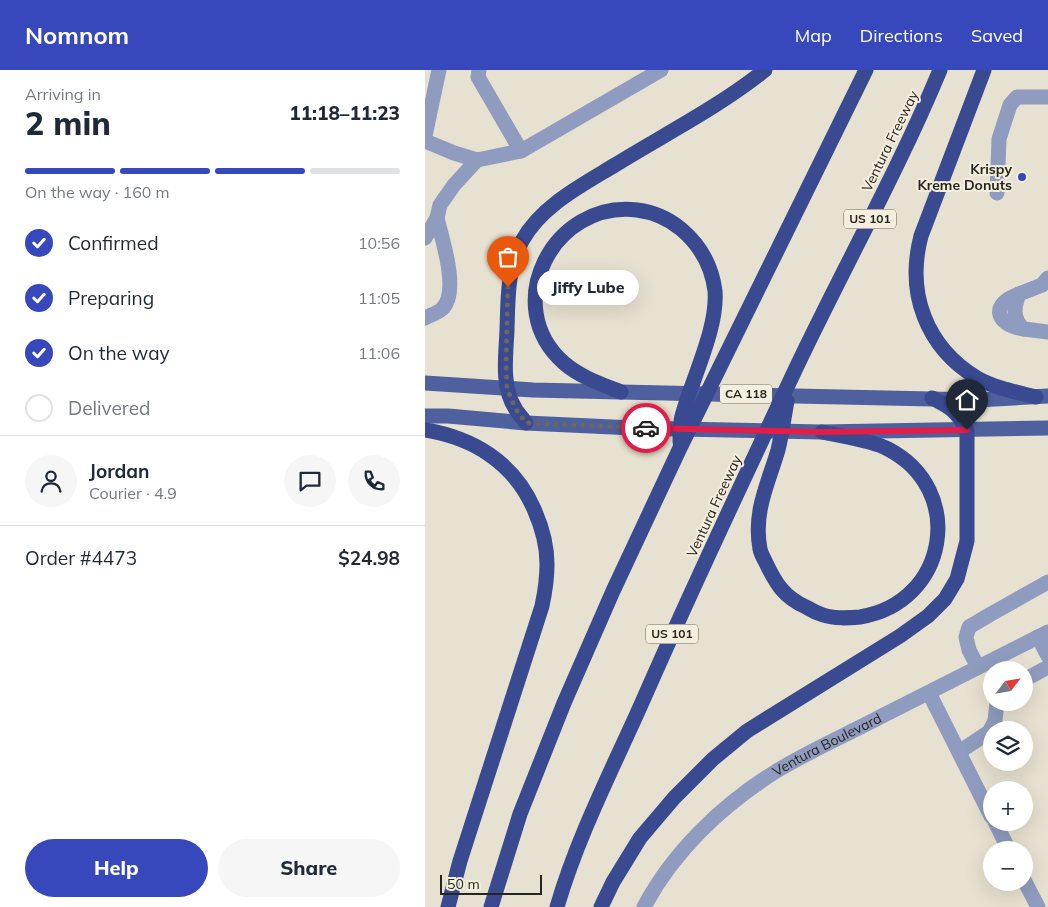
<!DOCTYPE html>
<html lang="en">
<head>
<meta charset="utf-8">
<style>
	body { margin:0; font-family:Mulish,sans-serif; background:#f6f6f7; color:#1f2937; height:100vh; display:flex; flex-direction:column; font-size:19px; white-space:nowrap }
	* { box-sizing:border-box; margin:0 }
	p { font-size:16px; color:#747a83 }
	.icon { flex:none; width:28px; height:28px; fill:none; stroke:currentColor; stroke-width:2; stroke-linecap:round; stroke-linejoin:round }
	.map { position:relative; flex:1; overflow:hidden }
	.side { display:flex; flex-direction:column; background:#fff; width:425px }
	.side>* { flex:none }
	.needle { width:32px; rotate:59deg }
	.tools { position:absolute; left:558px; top:591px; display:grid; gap:10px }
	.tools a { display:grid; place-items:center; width:50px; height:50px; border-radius:50%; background:#fff; box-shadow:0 5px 20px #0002; font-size:25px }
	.scale { position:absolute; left:15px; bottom:12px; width:102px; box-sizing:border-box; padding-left:5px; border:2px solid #27251f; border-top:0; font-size:14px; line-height:18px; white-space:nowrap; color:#27251f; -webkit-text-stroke:4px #f3eedd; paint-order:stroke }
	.pin { position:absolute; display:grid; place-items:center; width:42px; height:42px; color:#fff; margin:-51px -21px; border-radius:50% 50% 50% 0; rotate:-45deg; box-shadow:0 0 5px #0007 }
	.pin .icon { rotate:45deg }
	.courier { position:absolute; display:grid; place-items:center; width:50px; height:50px; margin:-25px; border:4px solid #e11d48; border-radius:50%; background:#fff; color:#222; box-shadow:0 1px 6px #0007 }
	.bubble { position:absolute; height:35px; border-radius:18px; background:#fff; box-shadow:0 5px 20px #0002; font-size:16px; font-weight:800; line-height:35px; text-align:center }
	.headline em { font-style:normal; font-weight:800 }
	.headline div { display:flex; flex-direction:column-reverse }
	.headline { display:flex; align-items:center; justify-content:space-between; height:85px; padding:0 25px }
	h1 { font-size:32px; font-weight:800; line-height:38px }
	.bar { display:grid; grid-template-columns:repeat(4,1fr); gap:8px 5px; align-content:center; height:60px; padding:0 25px }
	.bar i { height:6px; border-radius:4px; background:#e0e1e3 }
	.bar .selected { background:#3648bb }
	.bar p { grid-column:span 4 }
	.line { display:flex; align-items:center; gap:12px; padding:0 25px; border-top:1px solid #e0e1e3 }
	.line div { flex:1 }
	.round { display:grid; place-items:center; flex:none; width:52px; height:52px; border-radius:26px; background:#f6f6f7 }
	ol { padding:0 25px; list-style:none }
	li { display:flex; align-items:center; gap:15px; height:55px }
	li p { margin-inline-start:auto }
	li .icon { padding:5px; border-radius:50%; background:#3648bb; color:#fff; stroke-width:4 }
	li:last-child { color:#747a83 }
	li i { width:28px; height:28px; border:2px solid #e0e1e3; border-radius:50% }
	.action { display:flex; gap:10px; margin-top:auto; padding:10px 25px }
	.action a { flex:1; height:58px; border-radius:30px; background:#3648bb; color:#fff; font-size:20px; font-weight:800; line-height:58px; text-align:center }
	.action a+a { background:#f6f6f7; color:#1f2937 }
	header { display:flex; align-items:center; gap:30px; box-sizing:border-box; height:70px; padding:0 25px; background:#3648bb; color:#fff }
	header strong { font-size:24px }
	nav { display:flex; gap:28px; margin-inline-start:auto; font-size:18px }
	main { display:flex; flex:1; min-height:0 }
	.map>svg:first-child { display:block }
</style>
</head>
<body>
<header>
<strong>Nomnom</strong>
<nav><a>Map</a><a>Directions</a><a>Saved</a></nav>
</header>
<main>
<section class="side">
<div class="headline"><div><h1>2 min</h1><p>Arriving in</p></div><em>11:18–11:23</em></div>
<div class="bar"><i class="selected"></i><i class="selected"></i><i class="selected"></i><i></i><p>On the way · 160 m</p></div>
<ol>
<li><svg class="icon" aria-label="check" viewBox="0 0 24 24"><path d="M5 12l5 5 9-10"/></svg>Confirmed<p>10:56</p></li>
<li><svg class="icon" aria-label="check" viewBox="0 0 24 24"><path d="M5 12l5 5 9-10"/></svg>Preparing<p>11:05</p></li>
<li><svg class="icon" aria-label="check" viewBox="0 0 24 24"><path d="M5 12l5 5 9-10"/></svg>On the way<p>11:06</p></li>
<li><i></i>Delivered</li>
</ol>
<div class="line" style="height:90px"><a class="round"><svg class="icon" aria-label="person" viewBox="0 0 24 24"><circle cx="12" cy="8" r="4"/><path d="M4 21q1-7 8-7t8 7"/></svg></a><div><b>Jordan</b><p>Courier · 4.9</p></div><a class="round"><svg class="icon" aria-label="chat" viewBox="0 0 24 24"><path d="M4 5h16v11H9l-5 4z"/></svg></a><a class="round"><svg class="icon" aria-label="phone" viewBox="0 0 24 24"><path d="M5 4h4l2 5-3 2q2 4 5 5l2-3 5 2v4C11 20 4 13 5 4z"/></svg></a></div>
<div class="line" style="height:65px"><div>Order #4473</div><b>$24.98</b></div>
<div class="action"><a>Help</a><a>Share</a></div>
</section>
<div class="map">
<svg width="623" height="837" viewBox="0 0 623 837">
	<rect width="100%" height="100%" fill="#e6e1d0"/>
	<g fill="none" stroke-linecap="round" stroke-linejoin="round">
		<g stroke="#909cbf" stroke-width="15">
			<path d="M54,0L53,7L96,81"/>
			<path d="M0,66L14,0"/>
			<path d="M0,71L29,83L52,90L96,81L236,0"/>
			<path d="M572,123L574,69L585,35L592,27H623"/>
			<path d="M0,168L12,148L15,135L29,115L52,90"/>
			<path d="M623,208L617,215L594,224C589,237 587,249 599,259L623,262"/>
			<path d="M594,224C565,234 570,255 599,259"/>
			<path d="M0,248C5,245 13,243 17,239C35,222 17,169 12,148"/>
			<path d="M613,567L623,586"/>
			<path d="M553,597L544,580L541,567L544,557L566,544L623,512"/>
			<path d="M599,610L623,597"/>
			<path d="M504,623L566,746"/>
			<path d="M534,682L564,662L570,651L572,632"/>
			<path d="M570,752L584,780"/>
			<path d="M599,810L613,837"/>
			<path id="s1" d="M219,837C248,782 297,735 350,702C384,681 421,665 457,646C513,618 568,590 623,562"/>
		</g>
		<path stroke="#4f609e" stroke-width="15" d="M0,313L108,320L196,322L552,330L623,326
			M0,346H23L101,353L209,358L397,362L623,358"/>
		<path stroke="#394a91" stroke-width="15" d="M559,0L496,166C481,223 501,277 552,308C570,318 591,322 611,327
			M196,322C176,314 155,307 139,293C74,236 128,130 212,140C228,142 244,149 256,159C275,175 287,197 290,221C293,258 267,309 257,346C255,354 255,363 255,372
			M362,331C359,347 357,364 353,380C343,414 328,442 335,479C336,484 339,489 341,493C351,514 359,527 381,537C386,540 392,543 398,545C410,549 423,548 435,547C523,533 542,420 463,379C446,370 415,366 397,362
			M101,353C98,348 93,344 90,338C76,316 81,285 82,260C83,229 82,199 97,171C116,136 157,115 190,95C240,64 294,37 340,0
			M0,360C49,368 89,393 109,439C117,457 122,475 122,494C122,508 120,522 117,536L35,791L23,837
			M66,837L95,744L139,633L188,521L254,380L441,0
			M132,837C153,765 189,696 219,628C268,516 320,406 372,296C419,197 473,101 515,0
			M176,837L188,812L215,768L249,728L288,689L322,661L475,566L503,546L520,529L532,509L542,471V360C531,340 526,338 507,328"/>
	</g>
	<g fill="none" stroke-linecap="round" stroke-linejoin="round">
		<path stroke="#6a675d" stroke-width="5" stroke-dasharray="0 9" d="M83,217L81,294L82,318L90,338L101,353L221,358"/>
		<path stroke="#e11d48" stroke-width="6" d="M221,358L397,362L542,360"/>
	</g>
	<circle fill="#3648bb" stroke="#f3eedd" stroke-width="2" cx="597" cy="107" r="5"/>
	<g text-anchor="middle" stroke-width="4" stroke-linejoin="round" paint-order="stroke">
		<g fill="#f3eedd" stroke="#646158" stroke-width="1">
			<rect x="419" y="139.5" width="52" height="19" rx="4"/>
			<rect x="295" y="314.5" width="52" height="19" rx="4"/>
			<rect x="221" y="554.5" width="52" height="19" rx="4"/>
		</g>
		<g font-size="12" font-weight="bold" fill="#27251f">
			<text x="445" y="153">US 101</text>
			<text x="321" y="328">CA 118</text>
			<text x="247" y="568">US 101</text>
		</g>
		<g font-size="14" fill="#27251f" stroke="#f3eedd">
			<text transform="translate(465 71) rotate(-64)" y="5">Ventura Freeway</text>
			<text transform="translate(289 436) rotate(-65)" y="5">Ventura Freeway</text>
			<text dy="5" stroke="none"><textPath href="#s1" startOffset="249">Ventura Boulevard</textPath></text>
		</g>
		<g font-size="14" font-weight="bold" fill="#27251f" stroke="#f3eedd" text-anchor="end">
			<text x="587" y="104">Krispy<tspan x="587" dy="16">Kreme Donuts</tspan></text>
		</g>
	</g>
</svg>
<div class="tools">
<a><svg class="needle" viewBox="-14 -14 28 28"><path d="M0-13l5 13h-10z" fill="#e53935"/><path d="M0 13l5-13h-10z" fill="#747a83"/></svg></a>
<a><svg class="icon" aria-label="layers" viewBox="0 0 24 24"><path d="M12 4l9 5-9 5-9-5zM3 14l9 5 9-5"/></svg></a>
<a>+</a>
<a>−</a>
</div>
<div class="scale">50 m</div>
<div class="pin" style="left:83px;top:217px;background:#ea580c"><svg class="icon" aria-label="bag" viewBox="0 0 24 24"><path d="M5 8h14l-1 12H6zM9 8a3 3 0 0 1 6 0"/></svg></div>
<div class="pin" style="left:542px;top:360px;background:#1f2937"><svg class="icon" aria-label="home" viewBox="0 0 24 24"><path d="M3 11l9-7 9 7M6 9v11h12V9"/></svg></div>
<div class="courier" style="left:221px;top:358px"><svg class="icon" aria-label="car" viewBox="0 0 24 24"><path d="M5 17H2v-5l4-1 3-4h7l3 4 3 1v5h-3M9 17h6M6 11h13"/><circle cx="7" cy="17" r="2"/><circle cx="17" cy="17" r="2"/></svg></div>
<div class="bubble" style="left:112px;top:200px;width:102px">Jiffy Lube</div>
</div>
</main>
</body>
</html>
